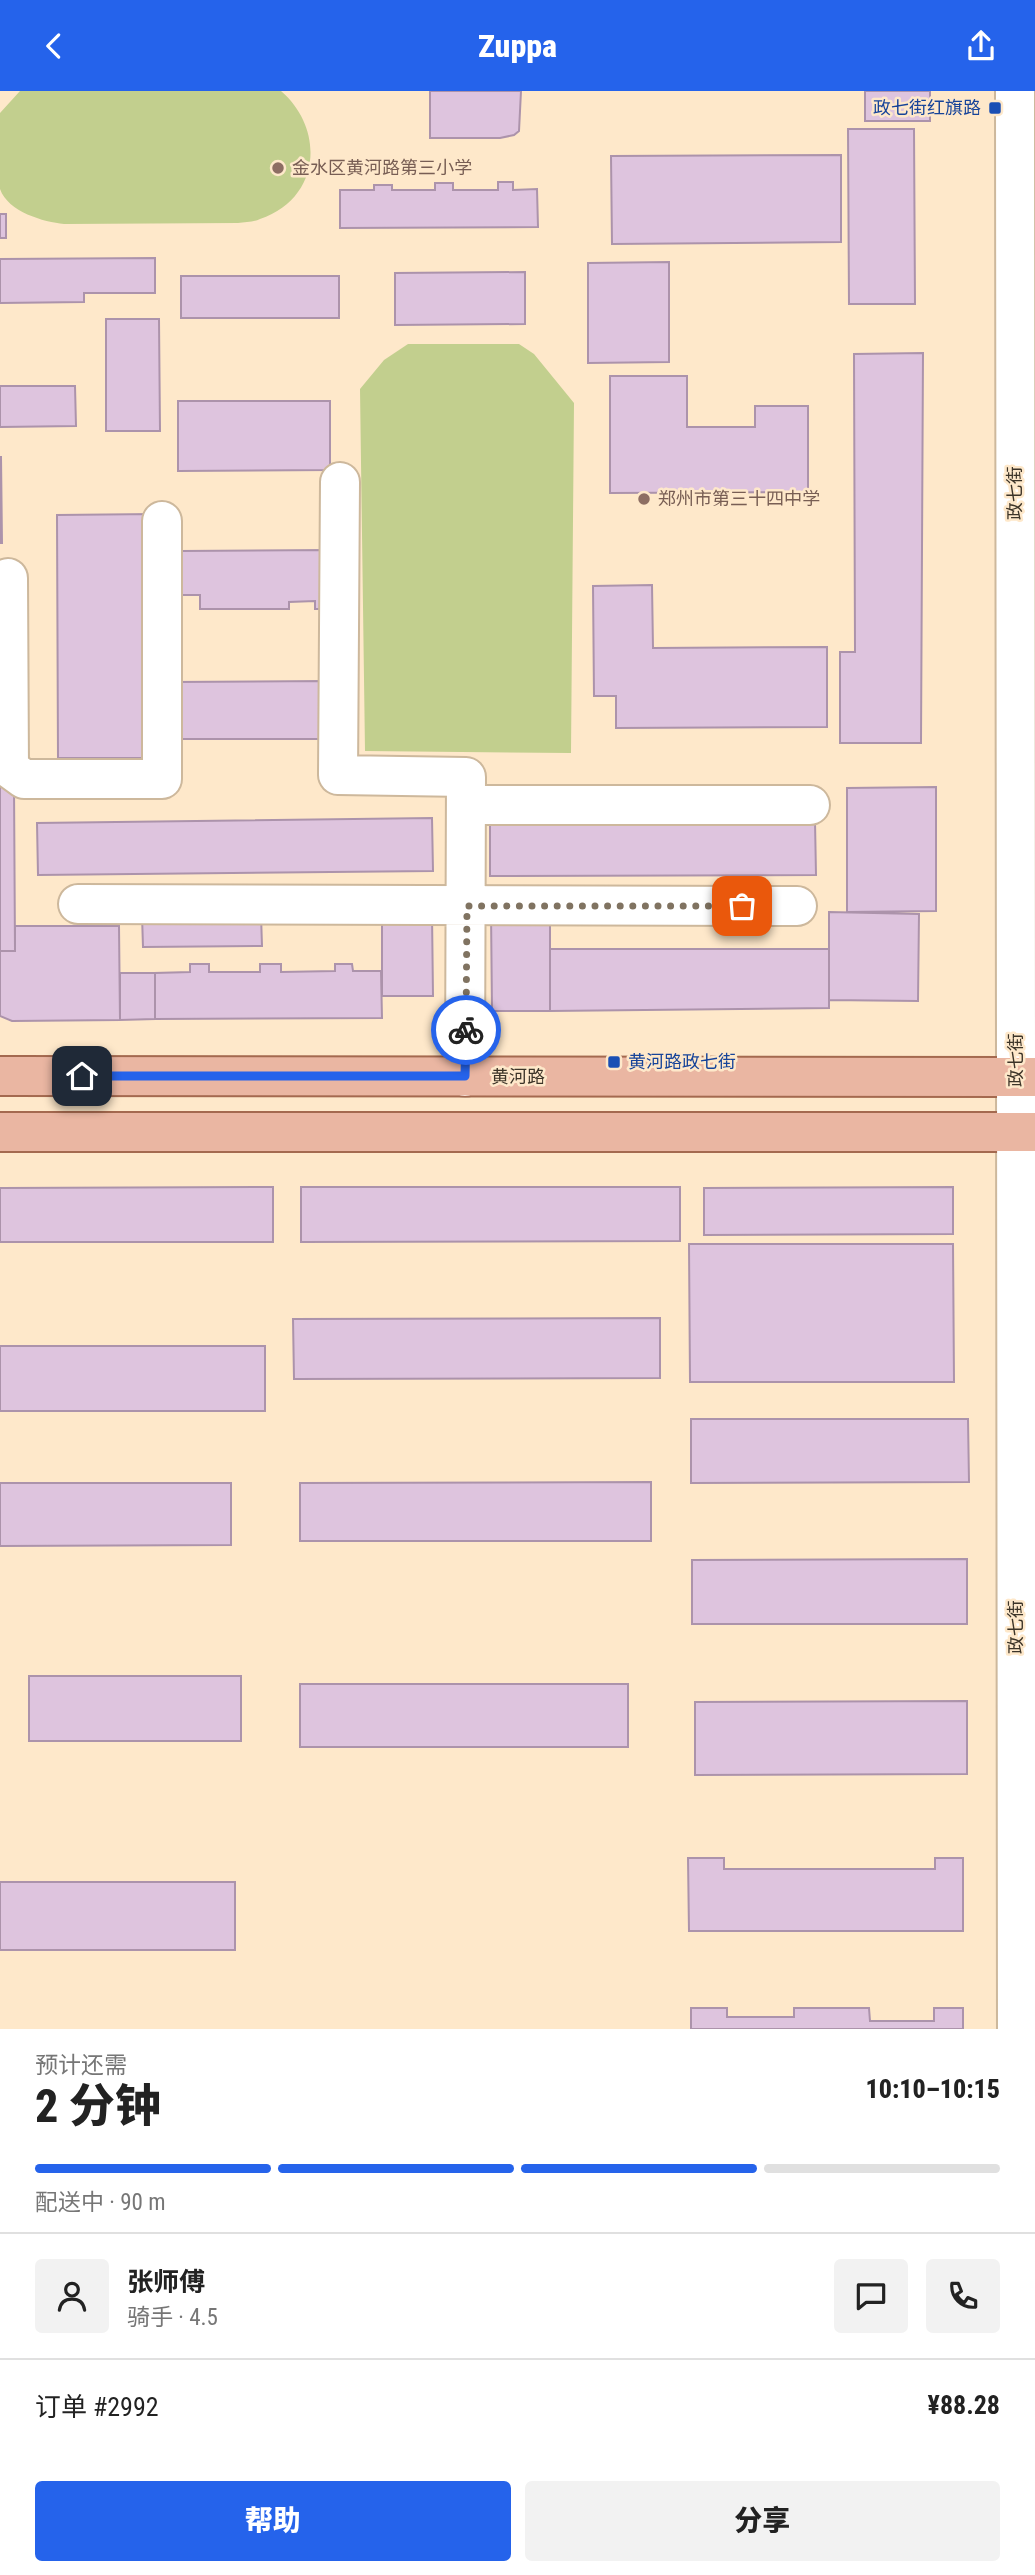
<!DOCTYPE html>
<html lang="zh">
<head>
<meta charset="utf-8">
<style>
	body { margin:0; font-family:"Roboto Condensed","Noto Sans SC",sans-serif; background:#f2f2f2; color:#222; height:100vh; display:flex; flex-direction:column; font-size:26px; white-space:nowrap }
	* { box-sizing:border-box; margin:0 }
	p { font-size:23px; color:#767676 }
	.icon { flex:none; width:38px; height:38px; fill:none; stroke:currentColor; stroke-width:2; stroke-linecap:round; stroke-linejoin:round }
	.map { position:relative; height:1938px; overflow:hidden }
	.sheet { display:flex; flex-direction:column; background:#fff; flex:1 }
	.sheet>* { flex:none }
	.pin { position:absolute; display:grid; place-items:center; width:60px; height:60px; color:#fff; margin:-30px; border-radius:14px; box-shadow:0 4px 10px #0006 }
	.courier { position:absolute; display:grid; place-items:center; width:70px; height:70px; margin:-35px; border:5px solid #2563eb; border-radius:50%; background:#fff; color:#222; box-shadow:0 2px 9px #0007 }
	.overview em { font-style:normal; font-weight:800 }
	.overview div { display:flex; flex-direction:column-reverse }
	.overview { display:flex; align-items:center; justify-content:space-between; height:119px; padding:0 35px }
	h1 { font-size:46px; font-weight:800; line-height:52px }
	.bar { display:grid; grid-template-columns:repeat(4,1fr); gap:10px 7px; align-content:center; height:84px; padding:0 35px }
	.bar i { height:9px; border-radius:5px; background:#e0e0e0 }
	.bar .current { background:#2563eb }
	.bar p { grid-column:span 4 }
	.line { display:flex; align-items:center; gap:18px; padding:0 35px; border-top:2px solid #e0e0e0 }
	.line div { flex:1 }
	.round { display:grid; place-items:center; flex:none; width:74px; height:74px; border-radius:7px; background:#f2f2f2 }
	.cta { display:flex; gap:14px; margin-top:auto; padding:14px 35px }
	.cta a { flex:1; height:80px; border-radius:7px; background:#2563eb; color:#fff; font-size:28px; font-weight:800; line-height:80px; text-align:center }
	.cta a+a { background:#f2f2f2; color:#222 }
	header { display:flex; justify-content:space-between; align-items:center; height:91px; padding:0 35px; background:#2563eb; color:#fff; font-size:32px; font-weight:800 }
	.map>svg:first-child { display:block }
</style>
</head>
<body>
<header><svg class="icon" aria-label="back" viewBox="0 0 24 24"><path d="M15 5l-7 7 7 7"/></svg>Zuppa<svg class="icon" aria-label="share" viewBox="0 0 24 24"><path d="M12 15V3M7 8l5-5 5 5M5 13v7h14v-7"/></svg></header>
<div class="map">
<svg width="1035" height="1938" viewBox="0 0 1035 1938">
	<rect width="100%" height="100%" fill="#fee8ca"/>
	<path fill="#c2cf8e" d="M20,0H281C326,39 320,108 260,128C254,131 245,131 238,132L64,133C44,131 8,121 0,98C0,87 0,36 0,22Z
		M408,253H519L534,263L574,312L571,662L365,660L360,298L384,269Z"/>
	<path fill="#dec4de" stroke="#ac93ab" stroke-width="2" d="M430,0H521L519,40L514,44L500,47H430Z
		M865,0H930V30H865Z
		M848,38H914L915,213H849Z
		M841,64V151L612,153L611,65Z
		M498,91H513V99L537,98L538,136L340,137V99H374V94H392V99H435V92H453V99H498Z
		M0,123H6V147H0Z
		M155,167V202H84V211L0,212V168Z
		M669,171V271L588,272V172Z
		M525,181V233L395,234V182Z
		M181,185H339V227H181Z
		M106,228H159L160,340H106Z
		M923,262L921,652H840V561H855L854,263Z
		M610,285H687V336H755V315H808V401L610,402Z
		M0,295H75L76,335L0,336Z
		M178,310H330V379L178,380Z
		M0,366H1L2,452H0Z
		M154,423L155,667H58L57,424Z
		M328,459L329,518H315V510L289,511V518H200V504H181V460Z
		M652,494L653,557L827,556V636L616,637V605H594L593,495Z
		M326,590V648H174V591Z
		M0,694H14L15,860H0Z
		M936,696V820L847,821V697Z
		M432,727L433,780L38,784L37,732Z
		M815,730L816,784L490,785V731Z
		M491,821H550V920H492Z
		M829,821L919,823L918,910L829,909Z
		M382,823H432L433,905H382Z
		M142,824H261L262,855L143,856Z
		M15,835H119L120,929L12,930L0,925V860H15Z
		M550,858H829V917L550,920Z
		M190,873H209V881H260V873H281V881L335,880V873H352L353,880H381L382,927L155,928V882L190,881Z
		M120,882H155V928L120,929Z
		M273,1096V1151H0V1097Z
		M301,1096H680V1150L301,1151Z
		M953,1096V1143L704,1144V1097Z
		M689,1153H953L954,1291H690Z
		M660,1227V1287L294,1288L293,1228Z
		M0,1255H265V1320H0Z
		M691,1328H968L969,1391L691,1392Z
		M651,1391V1450H300V1392Z
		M0,1392H231V1454L0,1455Z
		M967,1468V1533H692V1469Z
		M29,1585H241V1650H29Z
		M300,1593H628V1656H300Z
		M967,1610V1683L695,1684V1611Z
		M688,1767H724V1778H935V1767H963V1840H689Z
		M0,1791H235V1859H0Z
		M691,1917H727V1926H794V1917H869L870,1930H934V1917H963V1938H691Z"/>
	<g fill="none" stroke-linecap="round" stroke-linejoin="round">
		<defs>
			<path id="minor" d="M1015,0L1017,1938
				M340,391L338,684L466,686L465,986
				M8,487L9,677L24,688H162V430
				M467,714H810
				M78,813L797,815"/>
			<path id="major" d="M0,985L1035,986
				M0,1041H1035"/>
		</defs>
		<use href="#minor" stroke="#cdb89c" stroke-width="42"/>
		<use href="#major" stroke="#a4694f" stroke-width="42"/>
		<use href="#minor" stroke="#fff" stroke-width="38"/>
		<use href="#major" stroke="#eab6a2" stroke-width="38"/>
	</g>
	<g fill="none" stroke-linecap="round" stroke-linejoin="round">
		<path stroke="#807361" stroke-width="7" stroke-dasharray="0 12.6" d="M466,939L467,815H742"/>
		<path stroke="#2563eb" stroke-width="9" d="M82,985H465L466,939"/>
	</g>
	<g fill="#1a4fb4" stroke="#fee8ca" stroke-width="2.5">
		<rect x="988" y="10" width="14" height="14" rx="3.5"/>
		<rect x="607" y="964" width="14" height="14" rx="3.5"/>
	</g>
	<g fill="#8d6e63" stroke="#fee8ca" stroke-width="2.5">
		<circle cx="278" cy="77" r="7"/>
		<circle cx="644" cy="408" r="7"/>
	</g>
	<g text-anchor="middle" stroke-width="5" stroke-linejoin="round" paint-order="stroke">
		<g font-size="18" fill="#164399" stroke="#fee8ca" text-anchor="end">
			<text x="981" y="23">政七街红旗路</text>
			<text x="628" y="977" text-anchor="start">黄河路政七街</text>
		</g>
		<g font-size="18" fill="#785e54" stroke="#fee8ca" text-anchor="start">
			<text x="292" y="83">金水区黄河路第三小学</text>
			<text x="658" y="414">郑州市第三十四中学</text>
		</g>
		<g font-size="18" fill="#3c3428" stroke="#fee8ca">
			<text transform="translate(1015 402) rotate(-90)" y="6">政七街</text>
			<text transform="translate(1016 969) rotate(-90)" y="6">政七街</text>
			<text x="518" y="992">黄河路</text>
			<text transform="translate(1016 1536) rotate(-90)" y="6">政七街</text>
		</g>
	</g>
</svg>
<div class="pin" style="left:742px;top:815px;background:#ea580c"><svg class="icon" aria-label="bag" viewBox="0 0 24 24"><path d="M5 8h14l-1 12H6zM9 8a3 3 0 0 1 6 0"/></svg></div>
<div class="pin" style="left:82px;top:985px;background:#1f2937"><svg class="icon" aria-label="home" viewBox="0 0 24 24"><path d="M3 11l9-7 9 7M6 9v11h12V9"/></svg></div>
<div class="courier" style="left:466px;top:939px"><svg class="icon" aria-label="bike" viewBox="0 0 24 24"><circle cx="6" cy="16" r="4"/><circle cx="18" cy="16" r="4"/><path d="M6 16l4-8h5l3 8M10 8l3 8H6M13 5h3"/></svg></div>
</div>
<section class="sheet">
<div class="overview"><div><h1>2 分钟</h1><p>预计还需</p></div><em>10:10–10:15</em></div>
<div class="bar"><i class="current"></i><i class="current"></i><i class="current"></i><i></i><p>配送中 · 90 m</p></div>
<div class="line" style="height:126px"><a class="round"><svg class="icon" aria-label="person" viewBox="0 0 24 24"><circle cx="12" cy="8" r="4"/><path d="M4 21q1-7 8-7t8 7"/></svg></a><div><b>张师傅</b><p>骑手 · 4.5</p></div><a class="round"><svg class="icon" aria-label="chat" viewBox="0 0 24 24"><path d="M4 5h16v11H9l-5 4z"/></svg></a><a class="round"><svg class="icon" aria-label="phone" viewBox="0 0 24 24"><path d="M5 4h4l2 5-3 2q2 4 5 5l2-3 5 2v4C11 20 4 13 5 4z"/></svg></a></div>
<div class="line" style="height:91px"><div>订单 #2992</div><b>¥88.28</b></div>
<div class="cta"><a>帮助</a><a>分享</a></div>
</section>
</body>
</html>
